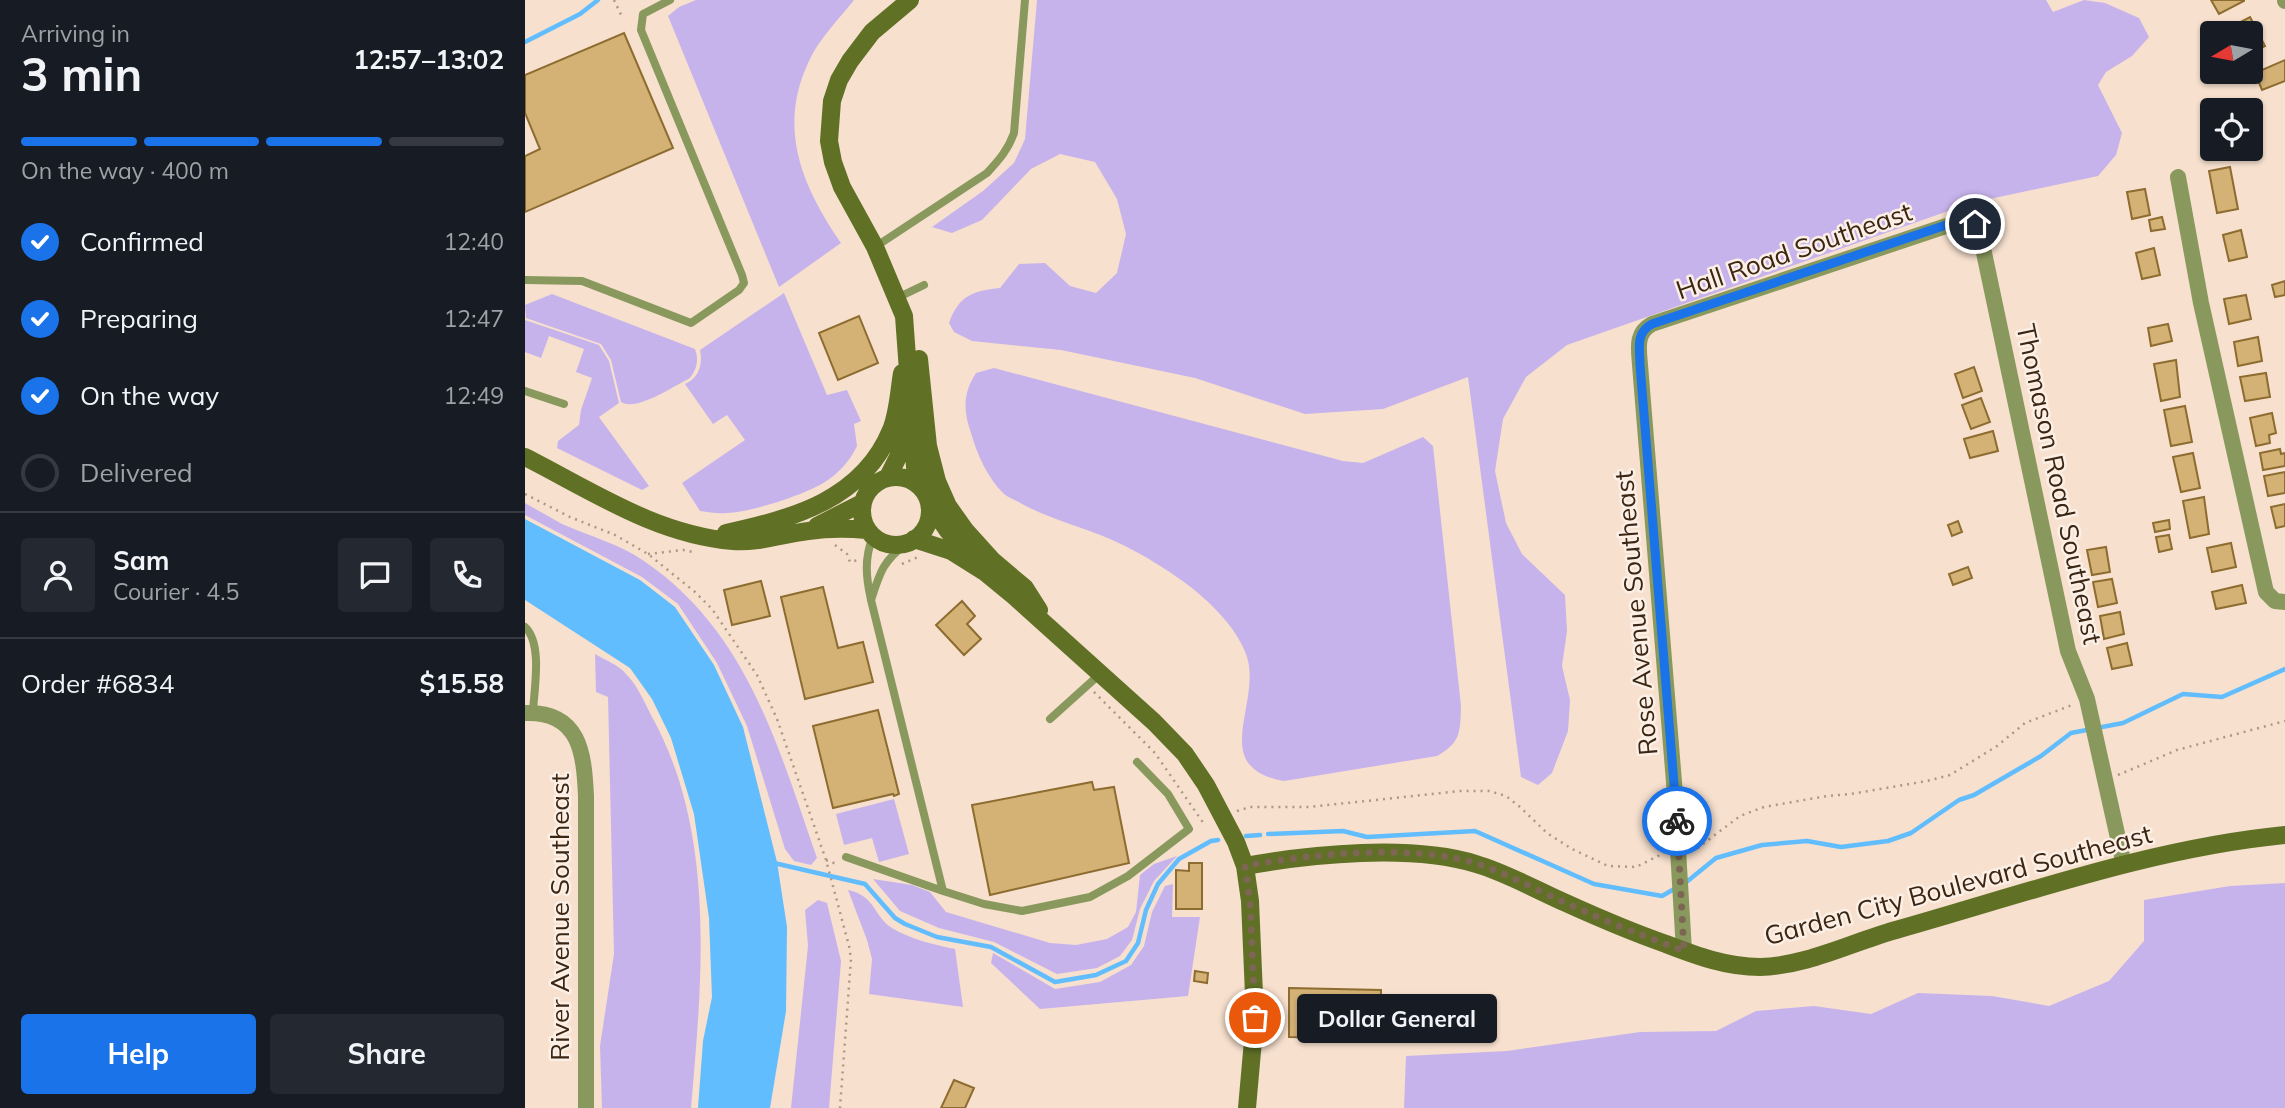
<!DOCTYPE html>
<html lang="en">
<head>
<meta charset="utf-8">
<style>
	body { margin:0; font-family:Mulish,sans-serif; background:#242831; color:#f1f3f6; height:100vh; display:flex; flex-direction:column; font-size:26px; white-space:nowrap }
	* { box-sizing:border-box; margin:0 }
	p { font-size:23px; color:#9ea1a6 }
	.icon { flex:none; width:38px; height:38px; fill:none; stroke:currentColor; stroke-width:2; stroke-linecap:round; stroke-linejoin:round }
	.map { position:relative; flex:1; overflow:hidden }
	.side { display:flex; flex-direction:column; background:#171b24; width:525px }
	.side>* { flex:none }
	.needle { width:46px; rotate:260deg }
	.buttons { position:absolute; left:1675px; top:21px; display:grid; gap:14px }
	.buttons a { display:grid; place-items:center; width:63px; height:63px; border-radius:7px; background:#171b24; box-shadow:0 2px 5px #0004; font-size:35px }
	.pin { position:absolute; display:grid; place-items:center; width:60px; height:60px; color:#fff; margin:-30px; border:4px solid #fff; border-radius:50%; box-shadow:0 2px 7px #0007 }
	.courier { position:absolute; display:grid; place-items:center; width:70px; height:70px; margin:-35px; border:5px solid #1a73e8; border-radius:50%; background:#fff; color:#222; box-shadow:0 2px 9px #0007 }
	.bubble { position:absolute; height:49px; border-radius:7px; background:#171b24; box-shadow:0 2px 5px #0004; font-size:23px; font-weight:700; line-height:49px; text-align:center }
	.overview em { font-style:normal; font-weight:700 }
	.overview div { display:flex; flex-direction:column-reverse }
	.overview { display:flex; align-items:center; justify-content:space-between; height:119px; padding:0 21px }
	h1 { font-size:46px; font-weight:700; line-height:52px }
	.bar { display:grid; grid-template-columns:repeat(4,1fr); gap:10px 7px; align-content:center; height:84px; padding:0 21px }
	.bar i { height:9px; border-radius:5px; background:#363941 }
	.bar .active { background:#1a73e8 }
	.bar p { grid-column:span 4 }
	.line { display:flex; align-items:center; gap:18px; padding:0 21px; border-top:2px solid #363941 }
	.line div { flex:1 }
	.round { display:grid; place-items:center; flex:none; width:74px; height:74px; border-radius:7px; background:#242831 }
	ol { padding:0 21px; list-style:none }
	li { display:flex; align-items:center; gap:21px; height:77px }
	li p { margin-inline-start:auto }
	li .icon { padding:7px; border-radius:50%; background:#1a73e8; color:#fff; stroke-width:4 }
	li:last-child { color:#9ea1a6 }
	li i { width:38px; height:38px; border:4px solid #363941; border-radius:50% }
	.cta { display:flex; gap:14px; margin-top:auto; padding:14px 21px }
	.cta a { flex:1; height:80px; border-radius:7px; background:#1a73e8; color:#fff; font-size:28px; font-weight:700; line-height:80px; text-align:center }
	.cta a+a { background:#242831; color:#f1f3f6 }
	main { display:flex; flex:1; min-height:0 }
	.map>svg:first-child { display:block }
</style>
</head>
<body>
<main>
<section class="side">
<div class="overview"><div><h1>3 min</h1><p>Arriving in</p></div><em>12:57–13:02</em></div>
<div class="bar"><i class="active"></i><i class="active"></i><i class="active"></i><i></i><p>On the way · 400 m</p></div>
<ol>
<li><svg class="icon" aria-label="check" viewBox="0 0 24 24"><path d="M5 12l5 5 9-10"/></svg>Confirmed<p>12:40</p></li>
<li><svg class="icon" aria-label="check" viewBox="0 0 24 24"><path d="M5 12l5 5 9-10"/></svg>Preparing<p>12:47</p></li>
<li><svg class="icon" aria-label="check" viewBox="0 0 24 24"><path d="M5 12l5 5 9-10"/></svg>On the way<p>12:49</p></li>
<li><i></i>Delivered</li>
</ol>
<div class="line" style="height:126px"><a class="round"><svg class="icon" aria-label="person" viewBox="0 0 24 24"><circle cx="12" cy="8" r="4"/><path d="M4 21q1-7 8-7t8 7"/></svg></a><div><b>Sam</b><p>Courier · 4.5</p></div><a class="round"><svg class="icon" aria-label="chat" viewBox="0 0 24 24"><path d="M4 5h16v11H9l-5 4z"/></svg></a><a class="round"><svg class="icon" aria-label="phone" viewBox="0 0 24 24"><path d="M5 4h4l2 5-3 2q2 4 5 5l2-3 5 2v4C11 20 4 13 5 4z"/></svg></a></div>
<div class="line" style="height:91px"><div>Order #6834</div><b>$15.58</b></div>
<div class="cta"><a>Help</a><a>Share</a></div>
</section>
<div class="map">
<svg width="1760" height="1108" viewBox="0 0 1760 1108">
	<rect width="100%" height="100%" fill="#f7e0ce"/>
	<path fill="#c7b3ec" d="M171,0H329C314,19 294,39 284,61C252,128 277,186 316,243L254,287L143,16L154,7Z
		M512,0H1521L1528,12L1559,0L1580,3L1614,18L1624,37L1607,56L1581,72L1573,85L1597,133L1591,155L1573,176L1446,203L1042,345L1001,377L978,419L970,471L981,523L997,554L1040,595L1042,631L1037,666L1045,700L1043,731L1027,773L1013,785L996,777L943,377L858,409L780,414L670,378L536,350L447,341L429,332L424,323C434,295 448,291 475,288L494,264L520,263L545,286L571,293L592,273L601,234L592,199L570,162L535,154L506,169L457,220L427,233L407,227L458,191L489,163L500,139Z
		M259,293L302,395L322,390L336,421L329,424L332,446C325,461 314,473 300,482C279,495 227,512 202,513C193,514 184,512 175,511L157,483L220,440L202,415L188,424L160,384C174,378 178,364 175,350Z
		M27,294L170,349C174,360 172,369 165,378C149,386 111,412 96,402L86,360L76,344L1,318L0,305Z
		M0,320L74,345L84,361L94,403L74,417L124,486L117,490L32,448L33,441L54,425L56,410L67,378L51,372L59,349L24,336L16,358L0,352Z
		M469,368L818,461L838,463L898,437L908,446L936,706C935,733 936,742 912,756L759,781C681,767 739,702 721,654C710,625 683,600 659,582C641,569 620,556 600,546C567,529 530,522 497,504C491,500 483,498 478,493C462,477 452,454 446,433C438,410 438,393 451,373Z
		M0,503C12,510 25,517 37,524C64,536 95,544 119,561C223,632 253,747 292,858L286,865L269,861L260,849L222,726L192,663L153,604L117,577L0,515Z
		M70,654C80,660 94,665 101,674C112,685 119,701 126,715C192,833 177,979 166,1108H77L75,1046L89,954L83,697L71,692Z
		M369,799L384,854L354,862L347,838L319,845L311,814Z
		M652,856L629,881L615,909L607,940L595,956L572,968L532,974L469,942L414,928L375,911L348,879L387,885L405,892L421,912L525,943L551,945L582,939L603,927L611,912L615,875L629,864Z
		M1760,883V1108H879L881,1056L982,1051L1115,1032L1191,1031L1231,1011L1289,1006L1346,1014L1393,993L1467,996L1524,1006L1584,981L1619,941V900L1705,886Z
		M648,884L647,917H675L663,996L515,1009L466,963L468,953L530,989L575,982L606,965L619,946L627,912L640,886Z
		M323,890C351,896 348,916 367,928C385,939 410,945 430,949L438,1007L344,994L347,959L342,940Z
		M293,900L302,903L316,961L304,1108H266L283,946L280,910Z"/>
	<path fill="#61bdfd" d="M0,519L115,580L150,607L189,665L218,727L252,862L262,927L261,1011L245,1108H173L178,1041L187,997L184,918L169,814L146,738L127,699L105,668L0,600Z"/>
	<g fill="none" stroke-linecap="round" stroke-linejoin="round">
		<path stroke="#61bdfd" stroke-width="4.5" d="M0,42L55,14L73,0
			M743,834L818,831L842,837L950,831L1069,884L1137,896L1151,888
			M721,836L735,835
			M249,863L340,884L370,918L380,924L412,937L466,947L530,982L571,975L601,961L613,943L621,910L633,884L654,859L686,841L693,840
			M1159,884L1191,858L1237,845L1282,841L1316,847L1363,841L1386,833L1434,800L1449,795L1516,756L1546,733L1598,723L1658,694L1697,697L1760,669"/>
	</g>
	<path fill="#d4b175" stroke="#8d6c30" stroke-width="2" d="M1686,0H1719V1L1694,14Z
		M1725,17L1740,46L1730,51L1726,44V33H1714L1710,25Z
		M99,33L148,148L0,212V156L15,149L0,113V75Z
		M1760,60V81L1737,90L1730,73Z
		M1705,167L1713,209L1692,213L1684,171Z
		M1620,189L1625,215L1607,219L1602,192Z
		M1637,217L1640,229L1626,231L1624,220Z
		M1716,230L1722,257L1704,261L1698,235Z
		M1629,248L1635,275L1617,279L1611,253Z
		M1760,281V295L1750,297L1747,285Z
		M1721,295L1726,319L1704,324L1699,299Z
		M334,316L353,363L313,380L294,333Z
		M1643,324L1647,341L1626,346L1623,328Z
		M1733,337L1737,361L1713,366L1709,342Z
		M1651,360L1655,397L1636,401L1629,364Z
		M1449,367L1457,391L1438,398L1430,374Z
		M1741,373L1745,397L1720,401L1715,377Z
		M1456,398L1465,422L1446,429L1437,405Z
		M1660,406L1667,442L1646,446L1639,410Z
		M1747,413L1751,433L1744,435L1745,443L1731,446L1725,418Z
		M1468,431L1473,451L1445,458L1439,439Z
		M1755,449L1756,454L1760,453V466L1738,470L1735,453Z
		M1668,453L1675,488L1656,492L1648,457Z
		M1760,472V493L1743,496L1739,476Z
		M1679,497L1684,534L1665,538L1658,501Z
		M1760,504V526L1751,528L1746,507Z
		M1644,520L1645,529L1630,532L1628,523Z
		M1433,521L1437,532L1427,536L1423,525Z
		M1644,535L1647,549L1634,552L1631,537Z
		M1706,543L1711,567L1687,572L1682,548Z
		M1581,547L1585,572L1567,575L1562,550Z
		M1443,567L1447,578L1428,585L1424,574Z
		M1587,579L1592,603L1573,607L1568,582Z
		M236,581L245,616L207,625L199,590Z
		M1717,585L1721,603L1691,609L1687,592Z
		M298,587L313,648L338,642L348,682L280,699L256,597Z
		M437,601L450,616L442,624L456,639L439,655L411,625Z
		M1595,612L1599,634L1579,639L1575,616Z
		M1602,643L1607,665L1587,669L1582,648Z
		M353,710L374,794L369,796L368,794L308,808L288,726Z
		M567,782L569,790L589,787L604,863L465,895L447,805Z
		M664,863H677V909H651V870L664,871Z
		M670,971L683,973L682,983L669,981Z
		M764,988L856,990L855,1039L764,1037Z
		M429,1080L449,1088L440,1108H416Z"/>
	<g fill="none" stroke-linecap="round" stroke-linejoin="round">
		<path stroke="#ad9785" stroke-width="2.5" stroke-dasharray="2 5" stroke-linecap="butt" d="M89,0L98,19
			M0,494L45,517L90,535L123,554L170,592L187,609L232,675L252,719L301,860L324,946L326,959L315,1108
			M310,545L322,554L325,562L333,560
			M123,554L158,550L168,552
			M377,564L393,557
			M569,692L630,753L679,824
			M1593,775L1652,750L1760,721
			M712,811L725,807H784L935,791H964L981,796L995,807L1022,833L1047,849L1083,866L1111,867L1139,853
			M1166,850H1170L1215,816L1239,807L1302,796L1326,794L1402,781L1425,775L1472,746L1500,723L1547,705
			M301,860L314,865"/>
		<path stroke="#89995d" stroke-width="8" d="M350,247L462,173C474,160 483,150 489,133L500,0
			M0,280L57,281L166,323L214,290L219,283L217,275L116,30L118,14L145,0
			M372,298L399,285
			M0,391L39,404
			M348,536C339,559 341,577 346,600C355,572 358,561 382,543
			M346,600L418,891L459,904L497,911L565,897L603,876L664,829L643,794L612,762
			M0,627C18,644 9,689 8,712
			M525,719L575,674
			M321,857L418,891"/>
		<path stroke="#89995d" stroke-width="16" d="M1760,0V1
			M1653,177L1676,303L1741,592L1750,601L1760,602
			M0,713C55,711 59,753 61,796V1108
			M1159,951L1149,782L1115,365C1114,349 1110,333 1127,324L1436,221H1445L1454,229L1543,651L1562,699L1599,865"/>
		<path stroke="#607126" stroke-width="18" d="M385,0L347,32L325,61L314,80L307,101L304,141L308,162L317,187L350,247L379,316L390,467L401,494
			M394,359L403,446L412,481L423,506L440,530L468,561L500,588L514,610
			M0,457C67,491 132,535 208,541C233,543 259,534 283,531C303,528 322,528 342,530
			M363,477L373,457L383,424
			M337 511a34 34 0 1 1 68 0a34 34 0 1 1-68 0Z
			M404,503L423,531L447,557
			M292,526L337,503
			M201,533C268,519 338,499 366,430C373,413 374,391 377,373
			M389,539L426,551L461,573L489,596L629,722L660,754L681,785L711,842L720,866L725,901L730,1018L722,1108
			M720,866C787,854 886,844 951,864C982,873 1011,890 1041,903C1074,918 1107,932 1141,944C1172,956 1202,967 1235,967C1282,966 1327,942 1371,930C1499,894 1627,848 1760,835"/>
	</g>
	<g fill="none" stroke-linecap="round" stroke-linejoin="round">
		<path stroke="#7d6654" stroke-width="7" stroke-dasharray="0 12.6" d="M730,1018L725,901L720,866C787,854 888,843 953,864C983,874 1012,890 1041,903C1080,921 1119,936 1159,951L1152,821"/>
		<path stroke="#1a73e8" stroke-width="9" d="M1152,821L1115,365C1115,349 1110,333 1127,324L1436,220L1450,224"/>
	</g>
	<g text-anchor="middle" stroke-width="5" stroke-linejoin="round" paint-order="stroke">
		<g font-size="26" fill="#3b2513" stroke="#fbefe6">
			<text transform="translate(1269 251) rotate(-19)" y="9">Hall Road Southeast</text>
			<text transform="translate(1534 484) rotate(78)" y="9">Thomason Road Southeast</text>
			<text transform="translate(1111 613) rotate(-95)" y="9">Rose Avenue Southeast</text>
			<text transform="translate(1433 885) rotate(-15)" y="9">Garden City Boulevard Southeast</text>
			<text transform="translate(35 917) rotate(-90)" y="9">River Avenue Southeast</text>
		</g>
	</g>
</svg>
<div class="buttons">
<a><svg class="needle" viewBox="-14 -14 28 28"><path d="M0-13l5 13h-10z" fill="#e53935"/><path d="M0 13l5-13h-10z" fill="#9ea1a6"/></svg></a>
<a><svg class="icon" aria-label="locate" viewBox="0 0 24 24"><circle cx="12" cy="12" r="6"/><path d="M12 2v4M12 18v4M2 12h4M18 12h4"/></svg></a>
</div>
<div class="pin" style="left:730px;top:1018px;background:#ea580c"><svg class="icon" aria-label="bag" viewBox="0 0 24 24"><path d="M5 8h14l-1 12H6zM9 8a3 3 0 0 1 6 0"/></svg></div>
<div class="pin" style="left:1450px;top:224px;background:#1f2937"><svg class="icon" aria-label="home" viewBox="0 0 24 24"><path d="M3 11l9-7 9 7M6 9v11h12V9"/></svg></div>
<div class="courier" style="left:1152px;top:821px"><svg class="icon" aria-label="bike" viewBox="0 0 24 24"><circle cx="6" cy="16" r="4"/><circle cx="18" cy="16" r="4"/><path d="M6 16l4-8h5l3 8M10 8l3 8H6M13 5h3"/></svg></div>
<div class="bubble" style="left:772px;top:994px;width:200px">Dollar General</div>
</div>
</main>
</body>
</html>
